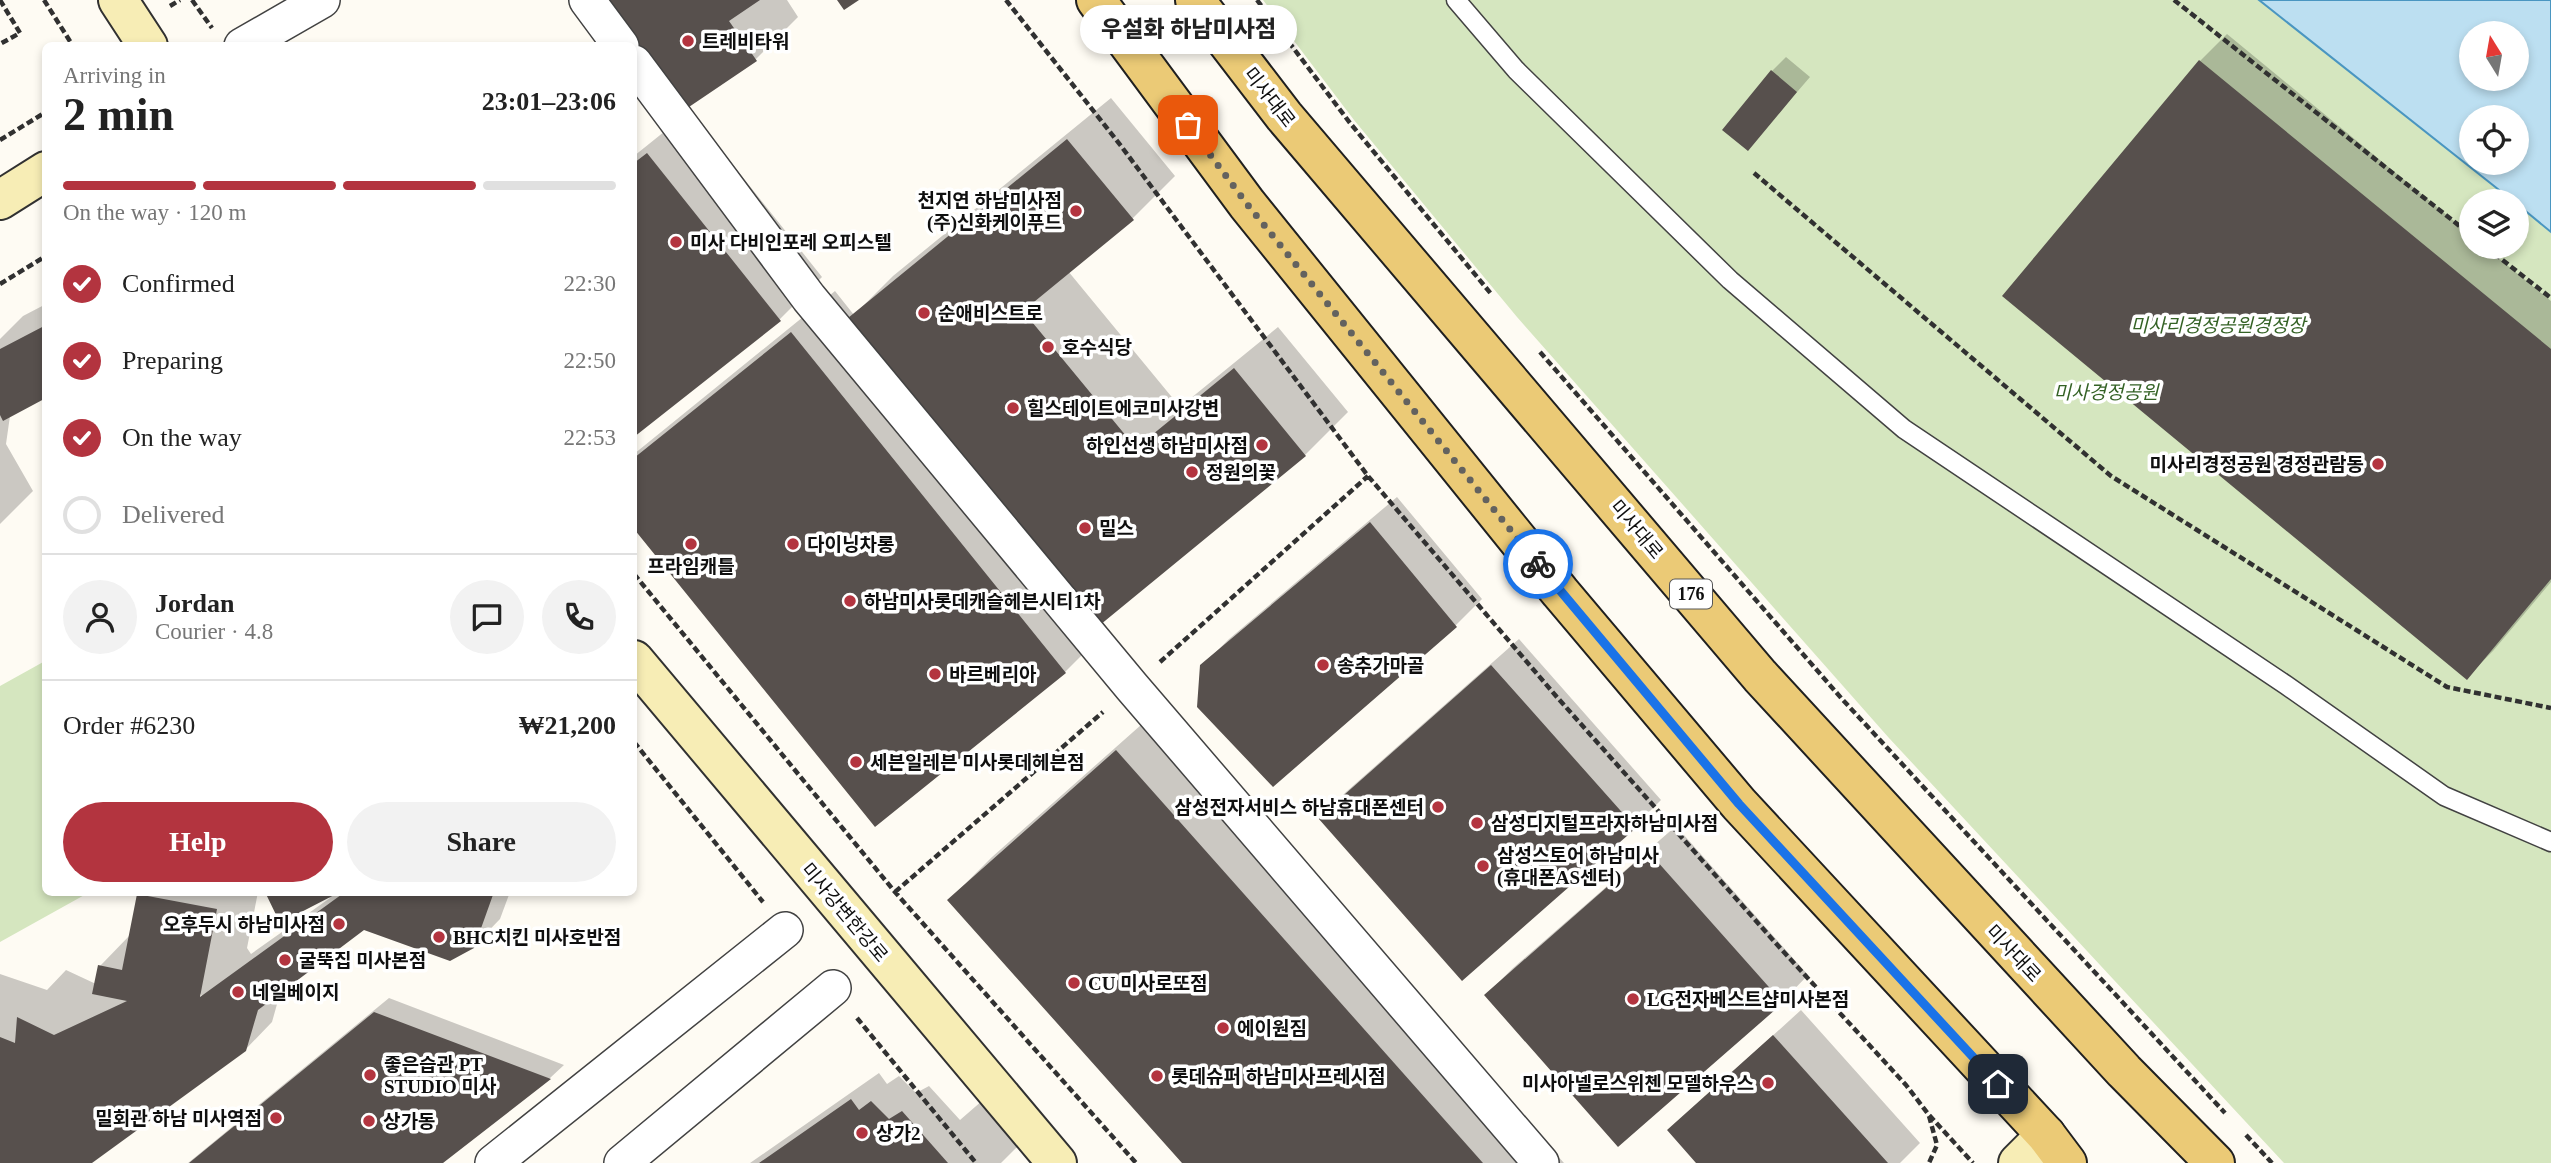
<!DOCTYPE html>
<html lang="en">
<head>
<meta charset="utf-8">
<style>
	body { margin:0; font-family:"Times New Roman","Noto Sans KR",serif; background:#f2f2f2; color:#222; height:100vh; display:flex; flex-direction:column; font-size:26px; white-space:nowrap }
	* { box-sizing:border-box; margin:0 }
	p { font-size:23px; color:#767676 }
	.icon { flex:none; width:38px; height:38px; fill:none; stroke:currentColor; stroke-width:2; stroke-linecap:round; stroke-linejoin:round }
	.map { position:relative; flex:1; overflow:hidden }
	.panel { position:absolute; left:42px; top:42px; width:595px; height:854px; display:flex; flex-direction:column; background:#fff; border-radius:10px; box-shadow:0 4px 10px #0003 }
	.panel>* { flex:none }
	.needle { width:46px; rotate:349deg }
	.buttons { position:absolute; left:2459px; top:21px; display:grid; gap:14px }
	.buttons a { display:grid; place-items:center; width:70px; height:70px; border-radius:50%; background:#fff; box-shadow:0 4px 10px #0003; font-size:35px }
	.pin { position:absolute; display:grid; place-items:center; width:60px; height:60px; color:#fff; margin:-30px; border-radius:14px; box-shadow:0 4px 10px #0006 }
	.courier { position:absolute; display:grid; place-items:center; width:70px; height:70px; margin:-35px; border:5px solid #1a73e8; border-radius:50%; background:#fff; color:#222; box-shadow:0 2px 9px #0007 }
	.bubble { position:absolute; height:49px; border-radius:24px; background:#fff; box-shadow:0 4px 10px #0003; font-size:23px; font-weight:800; line-height:49px; text-align:center }
	.overview em { font-style:normal; font-weight:800 }
	.overview div { display:flex; flex-direction:column-reverse }
	.overview { display:flex; align-items:center; justify-content:space-between; height:119px; padding:0 21px }
	h1 { font-size:46px; font-weight:800; line-height:52px }
	.bar { display:grid; grid-template-columns:repeat(4,1fr); gap:10px 7px; align-content:center; height:84px; padding:0 21px }
	.bar i { height:9px; border-radius:5px; background:#e0e0e0 }
	.bar .selected { background:#b3343f }
	.bar p { grid-column:span 4 }
	.line { display:flex; align-items:center; gap:18px; padding:0 21px; border-top:2px solid #e0e0e0 }
	.line div { flex:1 }
	.round { display:grid; place-items:center; flex:none; width:74px; height:74px; border-radius:37px; background:#f2f2f2 }
	ol { padding:0 21px; list-style:none }
	li { display:flex; align-items:center; gap:21px; height:77px }
	li p { margin-inline-start:auto }
	li .icon { padding:7px; border-radius:50%; background:#b3343f; color:#fff; stroke-width:4 }
	li:last-child { color:#767676 }
	li i { width:38px; height:38px; border:4px solid #e0e0e0; border-radius:50% }
	.button { display:flex; gap:14px; margin-top:auto; padding:14px 21px }
	.button a { flex:1; height:80px; border-radius:42px; background:#b3343f; color:#fff; font-size:28px; font-weight:800; line-height:80px; text-align:center }
	.button a+a { background:#f2f2f2; color:#222 }
	.map>svg:first-child { display:block }
</style>
</head>
<body>
<div class="map">
<svg width="2551" height="1163" viewBox="0 0 2551 1163">
	<rect width="100%" height="100%" fill="#fefbf3"/>
	<path fill="#d5e6bf" fill-rule="evenodd" d="M1263,0H2551V1163H2284L1889,738L1517,317L1354,120ZM2471,33H2516V79H2471ZM2471,117H2516V163H2471ZM2471,201H2516V247H2471Z
		M45,661L46,892L88,893L0,942V686Z"/>
	<path fill="#bcdff1" stroke="#4a96c1" stroke-width="2" fill-rule="evenodd" d="M2259,0H2551V232L2517,204L2516,201H2513ZM2471,33H2516V79H2471ZM2471,117H2516V163H2471Z"/>
	<path fill="#0003" fill-rule="evenodd" d="M608,0H787L798,17L756,59Z
		M2227,34L2471,235V247H2485L2551,301V582L2493,651L2467,677L2004,296L2200,61Z
		M1786,57L1810,77L1748,149L1772,71Z
		M1111,98L1175,176L1132,219L1068,271L1180,407L1278,327L1348,412L1305,455L1102,621L1108,629L1065,672L875,824L634,526V454L835,291L854,315L893,276Z
		M690,111L822,277L779,320L634,435V156Z
		M46,304V396L10,416L6,444L33,491L0,524V339L23,316Z
		M1397,497L1482,599L1456,625L1273,784L1202,666L1229,639Z
		M1519,639L1661,800L1635,826L1463,979L1320,818L1346,792Z
		M1159,709L1564,1163H1184L949,900L992,857Z
		M1676,826L1808,975L1782,1002L1486,995L1513,968Z
		M141,892H258L247,948L251,954L330,898L267,892H510L500,919L473,947L364,929L281,990L272,1022L245,1050L89,1163H0V974L47,990L66,970L96,984L100,966L131,934ZM197,988L219,1025L194,990Z
		M389,998L564,1065L550,1078L441,1163H188Z
		M1801,1010L1920,1143L1900,1163H1699L1669,1130Z
		M879,1073L887,1084L899,1076L916,1093L929,1086L960,1120L983,1100L1020,1144L1001,1163H750Z"/>
	<path fill="#57504d" d="M606,0H760L729,21L757,61L683,111Z
		M837,0H859L844,10Z
		M2199,60L2551,349V579L2467,680L2002,296Z
		M1771,70L1797,92L1748,151L1722,130Z
		M1067,139L1134,220L1023,311L1136,448L1234,368L1306,456L1100,625L848,318Z
		M647,153L781,321L634,437V163Z
		M46,325V398L3,421L0,415V349Z
		M791,332L1066,673L875,827L634,529V458Z
		M1370,522L1457,627L1273,787L1197,707L1200,665Z
		M1491,665L1636,828L1462,981L1318,818Z
		M1116,750L1483,1163H1182L947,900Z
		M1648,851L1783,1003L1618,1147L1484,995Z
		M265,892H340L280,923Z
		M345,892H494L474,948L450,961L364,930L258,1010L246,1051L92,1163H0V1037L15,1043L17,1017L54,1035L127,1001L92,994L98,965L122,970L137,894L217,909L200,997Z
		M374,1012L551,1079L443,1163H189Z
		M1773,1035L1888,1163H1696L1667,1130Z
		M851,1099L859,1110L871,1101L889,1119L902,1111L948,1163H759Z"/>
	<g fill="none" stroke-linecap="round" stroke-linejoin="round">
		<defs>
			<path id="lane" d="M1456,0L1516,70L1730,280L1904,429L2286,685L2444,796L2551,842"/>
			<path id="street" d="M587,0L621,46
				M242,46L322,0
				M634,63L809,298L1132,687L1541,1163
				M493,1163L785,930
				M622,1163L833,988"/>
			<path id="secondary" d="M118,0L148,46
				M0,200L46,171
				M634,660L1057,1163
				M2018,1163L2046,1135"/>
			<path id="primary" d="M1096,0L1247,204L1560,592L1739,804L2046,1135L2067,1163
				M1195,0L1284,116L1760,676L2124,1071L2215,1163"/>
		</defs>
		<use href="#lane" stroke="#424242" stroke-width="21"/>
		<use href="#street" stroke="#424242" stroke-width="38"/>
		<use href="#secondary" stroke="#313131" stroke-width="42"/>
		<use href="#primary" stroke="#202020" stroke-width="42"/>
		<path stroke="#313131" stroke-width="4.5" stroke-dasharray="7 3.5" stroke-linecap="butt" d="M0,0L20,33L0,44
			M44,0L73,46
			M192,0L212,28
			M1006,0L1121,146L1368,476L1556,696L1781,949L1906,1085L1929,1115L1973,1163
			M1257,0L1350,123L1492,295
			M2174,0L2471,235
			M170,6L180,0
			M0,140L46,112
			M1754,173L2111,476L2447,687L2551,708
			M2486,247L2551,298
			M0,284L46,256
			M1540,352L1842,699L2225,1113
			M634,574L895,892L1136,1163
			M1160,662L1368,476
			M634,742L763,902
			M895,892L1103,712
			M857,1018L976,1163
			M1929,1116L1937,1145L1929,1163
			M2246,1135L2272,1163"/>
		<use href="#lane" stroke="#fff" stroke-width="18"/>
		<use href="#street" stroke="#fff" stroke-width="35"/>
		<use href="#secondary" stroke="#f7edb5" stroke-width="38"/>
		<use href="#primary" stroke="#ebca76" stroke-width="38"/>
	</g>
	<g fill="none" stroke-linecap="round" stroke-linejoin="round">
		<path stroke="#63625f" stroke-width="7" stroke-dasharray="0 12.6" d="M1188,125L1247,204L1538,564"/>
		<path stroke="#1a73e8" stroke-width="9" d="M1538,564L1739,804L1998,1084"/>
	</g>
	<g fill="#b3343f" stroke="#fff" stroke-width="2.5">
		<circle cx="688" cy="41" r="7"/>
		<circle cx="1076" cy="211" r="7"/>
		<circle cx="676" cy="242" r="7"/>
		<circle cx="924" cy="313" r="7"/>
		<circle cx="1048" cy="347" r="7"/>
		<circle cx="1013" cy="408" r="7"/>
		<circle cx="1262" cy="445" r="7"/>
		<circle cx="2378" cy="464" r="7"/>
		<circle cx="1192" cy="472" r="7"/>
		<circle cx="1085" cy="528" r="7"/>
		<circle cx="691" cy="544" r="7"/>
		<circle cx="793" cy="544" r="7"/>
		<circle cx="850" cy="601" r="7"/>
		<circle cx="1323" cy="665" r="7"/>
		<circle cx="935" cy="674" r="7"/>
		<circle cx="856" cy="762" r="7"/>
		<circle cx="1438" cy="807" r="7"/>
		<circle cx="1477" cy="823" r="7"/>
		<circle cx="1483" cy="866" r="7"/>
		<circle cx="339" cy="924" r="7"/>
		<circle cx="439" cy="937" r="7"/>
		<circle cx="285" cy="960" r="7"/>
		<circle cx="1074" cy="983" r="7"/>
		<circle cx="238" cy="992" r="7"/>
		<circle cx="1633" cy="999" r="7"/>
		<circle cx="1223" cy="1028" r="7"/>
		<circle cx="370" cy="1075" r="7"/>
		<circle cx="1157" cy="1076" r="7"/>
		<circle cx="1768" cy="1083" r="7"/>
		<circle cx="276" cy="1118" r="7"/>
		<circle cx="369" cy="1121" r="7"/>
		<circle cx="862" cy="1133" r="7"/>
	</g>
	<g text-anchor="middle" stroke-width="7" stroke-linejoin="round" paint-order="stroke">
		<rect fill="#fff" stroke="#575757" stroke-width="2" x="1670" y="579.5" width="42" height="29" rx="5"/>
		<g font-size="18" font-weight="bold" fill="#0f0f0f">
			<text x="1691" y="600">176</text>
		</g>
		<g font-size="19" font-weight="bold" fill="#0f0f0f" stroke="#fff" text-anchor="start">
			<text x="702" y="48">트레비타워</text>
			<text x="1062" y="207" text-anchor="end">천지연 하남미사점<tspan x="1062" dy="22">(주)신화케이푸드</tspan></text>
			<text x="690" y="249">미사 다비인포레 오피스텔</text>
			<text x="938" y="320">순애비스트로</text>
			<text x="1062" y="354">호수식당</text>
			<text x="1027" y="415">힐스테이트에코미사강변</text>
			<text x="1248" y="452" text-anchor="end">하인선생 하남미사점</text>
			<text x="2364" y="471" text-anchor="end">미사리경정공원 경정관람동</text>
			<text x="1206" y="479">정원의꽃</text>
			<text x="1099" y="535">밀스</text>
			<text x="807" y="551">다이닝차롱</text>
			<text x="691" y="573" text-anchor="middle">프라임캐틀</text>
			<text x="864" y="608">하남미사롯데캐슬헤븐시티1차</text>
			<text x="1337" y="672">송추가마골</text>
			<text x="949" y="681">바르베리아</text>
			<text x="870" y="769">세븐일레븐 미사롯데헤븐점</text>
			<text x="1424" y="814" text-anchor="end">삼성전자서비스 하남휴대폰센터</text>
			<text x="1491" y="830">삼성디지털프라자하남미사점</text>
			<text x="1497" y="862">삼성스토어 하남미사<tspan x="1497" dy="22">(휴대폰AS센터)</tspan></text>
			<text x="325" y="931" text-anchor="end">오후두시 하남미사점</text>
			<text x="453" y="944">BHC치킨 미사호반점</text>
			<text x="299" y="967">굴뚝집 미사본점</text>
			<text x="1088" y="990">CU 미사로또점</text>
			<text x="252" y="999">네일베이지</text>
			<text x="1647" y="1006">LG전자베스트샵미사본점</text>
			<text x="1237" y="1035">에이원짐</text>
			<text x="384" y="1071">좋은습관 PT<tspan x="384" dy="22">STUDIO 미사</tspan></text>
			<text x="1171" y="1083">롯데슈퍼 하남미사프레시점</text>
			<text x="1754" y="1090" text-anchor="end">미사아넬로스위첸 모델하우스</text>
			<text x="262" y="1125" text-anchor="end">밀회관 하남 미사역점</text>
			<text x="383" y="1128">상가동</text>
			<text x="876" y="1140">상가2</text>
		</g>
		<g font-size="19" fill="#0f0f0f" stroke="#fff">
			<text transform="translate(1270 97) rotate(52)" y="7">미사대로</text>
			<text transform="translate(1637 529) rotate(50)" y="7">미사대로</text>
			<text transform="translate(845 912) rotate(50)" y="7">미사강변한강로</text>
			<text transform="translate(2014 953) rotate(47)" y="7">미사대로</text>
		</g>
		<g font-size="19" font-style="italic" fill="#346225" stroke="#fff">
			<text x="2218" y="332">미사리경정공원경정장</text>
			<text x="2106" y="399">미사경정공원</text>
		</g>
	</g>
</svg>
<div class="buttons">
<a><svg class="needle" viewBox="-14 -14 28 28"><path d="M0-13l5 13h-10z" fill="#e53935"/><path d="M0 13l5-13h-10z" fill="#767676"/></svg></a>
<a><svg class="icon" aria-label="locate" viewBox="0 0 24 24"><circle cx="12" cy="12" r="6"/><path d="M12 2v4M12 18v4M2 12h4M18 12h4"/></svg></a>
<a><svg class="icon" aria-label="layers" viewBox="0 0 24 24"><path d="M12 4l9 5-9 5-9-5zM3 14l9 5 9-5"/></svg></a>
</div>
<div class="pin" style="left:1188px;top:125px;background:#ea580c"><svg class="icon" aria-label="bag" viewBox="0 0 24 24"><path d="M5 8h14l-1 12H6zM9 8a3 3 0 0 1 6 0"/></svg></div>
<div class="pin" style="left:1998px;top:1084px;background:#1f2937"><svg class="icon" aria-label="home" viewBox="0 0 24 24"><path d="M3 11l9-7 9 7M6 9v11h12V9"/></svg></div>
<div class="courier" style="left:1538px;top:564px"><svg class="icon" aria-label="bike" viewBox="0 0 24 24"><circle cx="6" cy="16" r="4"/><circle cx="18" cy="16" r="4"/><path d="M6 16l4-8h5l3 8M10 8l3 8H6M13 5h3"/></svg></div>
<div class="bubble" style="left:1080px;top:5px;width:217px">우설화 하남미사점</div>
<section class="panel">
<div class="overview"><div><h1>2 min</h1><p>Arriving in</p></div><em>23:01–23:06</em></div>
<div class="bar"><i class="selected"></i><i class="selected"></i><i class="selected"></i><i></i><p>On the way · 120 m</p></div>
<ol>
<li><svg class="icon" aria-label="check" viewBox="0 0 24 24"><path d="M5 12l5 5 9-10"/></svg>Confirmed<p>22:30</p></li>
<li><svg class="icon" aria-label="check" viewBox="0 0 24 24"><path d="M5 12l5 5 9-10"/></svg>Preparing<p>22:50</p></li>
<li><svg class="icon" aria-label="check" viewBox="0 0 24 24"><path d="M5 12l5 5 9-10"/></svg>On the way<p>22:53</p></li>
<li><i></i>Delivered</li>
</ol>
<div class="line" style="height:126px"><a class="round"><svg class="icon" aria-label="person" viewBox="0 0 24 24"><circle cx="12" cy="8" r="4"/><path d="M4 21q1-7 8-7t8 7"/></svg></a><div><b>Jordan</b><p>Courier · 4.8</p></div><a class="round"><svg class="icon" aria-label="chat" viewBox="0 0 24 24"><path d="M4 5h16v11H9l-5 4z"/></svg></a><a class="round"><svg class="icon" aria-label="phone" viewBox="0 0 24 24"><path d="M5 4h4l2 5-3 2q2 4 5 5l2-3 5 2v4C11 20 4 13 5 4z"/></svg></a></div>
<div class="line" style="height:91px"><div>Order #6230</div><b>₩21,200</b></div>
<div class="button"><a>Help</a><a>Share</a></div>
</section>
</div>
</body>
</html>
